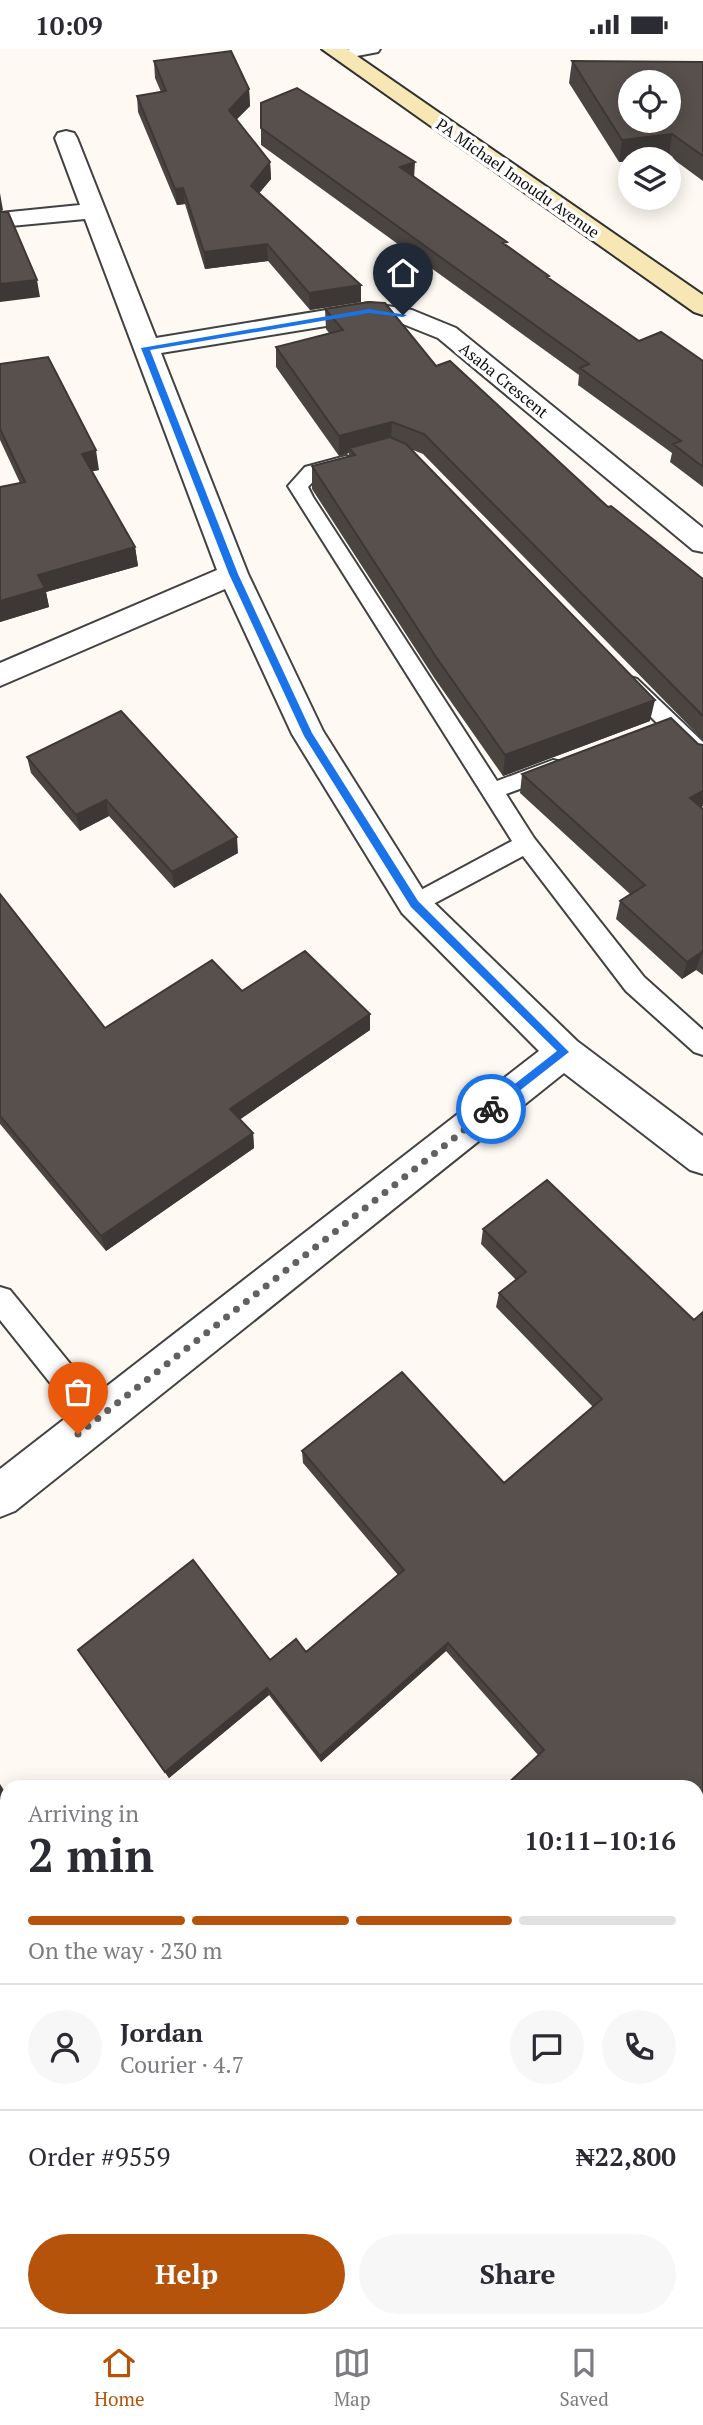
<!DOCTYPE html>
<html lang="en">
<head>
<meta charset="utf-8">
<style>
	body { margin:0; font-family:"PT Serif",serif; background:#f7f7f7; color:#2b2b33; height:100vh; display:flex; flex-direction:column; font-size:26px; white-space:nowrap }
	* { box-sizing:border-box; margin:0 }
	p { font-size:23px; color:#7c7c81 }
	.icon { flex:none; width:38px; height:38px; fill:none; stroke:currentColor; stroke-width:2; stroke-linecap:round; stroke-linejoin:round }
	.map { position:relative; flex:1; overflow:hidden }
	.details { position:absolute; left:0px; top:1731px; width:704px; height:548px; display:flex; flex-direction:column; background:#fff; border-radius:21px 21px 0 0; box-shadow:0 4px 18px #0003 }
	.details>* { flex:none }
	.buttons { position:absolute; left:618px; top:21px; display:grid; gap:14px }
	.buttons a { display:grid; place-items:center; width:63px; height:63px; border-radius:50%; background:#fff; box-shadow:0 4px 18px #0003; font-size:35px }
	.pin { position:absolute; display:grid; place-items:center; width:60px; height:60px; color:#fff; margin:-72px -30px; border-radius:50% 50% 50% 0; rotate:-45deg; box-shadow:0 0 7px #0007 }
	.pin .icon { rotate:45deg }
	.courier { position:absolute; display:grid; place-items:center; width:70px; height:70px; margin:-35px; border:5px solid #1a73e8; border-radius:50%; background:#fff; color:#222; box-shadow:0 2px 9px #0007 }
	.overview em { font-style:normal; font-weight:800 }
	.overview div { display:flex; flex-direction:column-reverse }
	.overview { display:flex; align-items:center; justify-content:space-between; height:119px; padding:0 28px }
	h1 { font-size:46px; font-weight:800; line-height:52px }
	.bar { display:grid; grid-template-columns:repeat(4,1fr); gap:10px 7px; align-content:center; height:84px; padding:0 28px }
	.bar i { height:9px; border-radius:5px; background:#e1e1e2 }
	.bar .current { background:#b45309 }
	.bar p { grid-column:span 4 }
	.line { display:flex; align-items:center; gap:18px; padding:0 28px; border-top:2px solid #e1e1e2 }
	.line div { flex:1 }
	.round { display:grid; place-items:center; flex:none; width:74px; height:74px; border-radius:37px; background:#f7f7f7 }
	.action { display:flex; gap:14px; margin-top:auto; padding:14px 28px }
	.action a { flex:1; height:80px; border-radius:42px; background:#b45309; color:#fff; font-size:28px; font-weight:800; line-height:80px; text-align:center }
	.action a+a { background:#f7f7f7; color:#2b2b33 }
	.status { display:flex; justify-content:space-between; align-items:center; height:49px; padding:0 35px; background:#fff; direction:ltr }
	.status svg { height:19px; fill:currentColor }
	.menu { display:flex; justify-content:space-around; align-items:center; height:98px; border-top:2px solid #e1e1e2; background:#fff; font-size:19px; color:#7c7c81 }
	.menu a { display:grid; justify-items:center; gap:4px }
	.menu .current { color:#b45309 }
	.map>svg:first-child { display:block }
</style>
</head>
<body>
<div class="status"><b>10:09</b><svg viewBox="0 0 49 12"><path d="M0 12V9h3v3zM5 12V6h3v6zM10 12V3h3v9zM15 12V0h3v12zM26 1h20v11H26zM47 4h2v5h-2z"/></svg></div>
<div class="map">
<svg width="703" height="2278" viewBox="0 0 703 2278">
	<rect width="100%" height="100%" fill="#fefaf3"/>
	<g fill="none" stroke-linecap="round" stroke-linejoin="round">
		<defs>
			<path id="lane" d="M350,0H380L378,3L341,10L334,6L336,3Z
				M346,407L353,409L355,413L353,417L319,426L308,438L313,448L497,732L553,711L561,713L564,719L561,725L506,745L534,789L644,928L703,981V1006L694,1003L626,942L523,807L422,861L414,864L406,861L402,855L406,849L512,792L288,437L305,418Z
				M630,628L637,630L703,693V714L695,712L623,640L619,635L623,630Z
				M0,1238L10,1241L107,1360L111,1370L107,1380L97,1384L87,1380L0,1271Z"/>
			<path id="street" d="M66,82L74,84L77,89L156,289L369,254L412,261L456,279L703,479V503L693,501L438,289L398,273L369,270L161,304L248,525L323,682L426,846L577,992L703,1087V1125L690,1121L564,1024L15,1462L0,1468V1420L539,1002L402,864L292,685L225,540L0,637V614L217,521L85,170L0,178V164L80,156L55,89L58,84Z
				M703,2028V2084L696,2087V2031Z
				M484,2272H542L539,2278H481Z"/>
			<path id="secondary" d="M322,0H347L703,246V266L694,263Z"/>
		</defs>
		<use href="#lane" stroke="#424242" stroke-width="4"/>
		<use href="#street" stroke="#424242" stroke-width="4"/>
		<use href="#secondary" stroke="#313131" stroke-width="4"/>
		<use href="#lane" fill="#fff" fill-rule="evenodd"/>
		<use href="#street" fill="#fff" fill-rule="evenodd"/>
		<use href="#secondary" fill="#f7e7b5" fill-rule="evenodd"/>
	</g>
	<path fill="#4b4542" d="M154,12L249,40L250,57L236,71L270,113L271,130L259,144L361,253L310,261L268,212L205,220L185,155L177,156L138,63L137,47L161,43L155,29Z
		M572,12L703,13V132L669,107L619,113L569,34Z
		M261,79L415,128L549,229L639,292L703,312V438L670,413L672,404L578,336L579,326L261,96Z
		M325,260L436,317L608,458L703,530V691L423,405L413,401L650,672L503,727L435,630L312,440V417L349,407V404L339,407L276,318V298L329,284L326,280Z
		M0,315L99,421L92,422L135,498L138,517L46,543L49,558L0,573V438L20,434L0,391Z
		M698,695L703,696V757L701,758L703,760V926L696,921L682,930L616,870L620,852L630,845L520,744L522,725Z
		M27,708L238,804L174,839L109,767L80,782L31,724Z
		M0,845L105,979L242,942L370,965V981L240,1070L253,1084L254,1099L106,1202L0,1075Z
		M483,1180L694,1271L703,1796L538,1706L446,1602L321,1713L269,1646L169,1729L78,1601L270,1611L306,1603L398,1526L303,1414L302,1402L504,1434L593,1358L496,1258L499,1244L516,1231L481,1195Z"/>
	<path fill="#3d3836" d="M249,40L250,57L230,77L229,61Z
		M672,85L669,107L640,110H630V112L619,113L622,91Z
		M270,113L271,130L252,153L251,137Z
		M415,113L414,130L400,118Z
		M183,139L185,155L177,156L175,140Z
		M0,144L3,161L0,163Z
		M267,195L268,212L205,220L204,203Z
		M37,231L40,248L0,253V235Z
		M361,236V253L310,261L309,244Z
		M392,373L391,393L349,399V404L339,407V387Z
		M96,401L99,421L85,424L82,405Z
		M135,498L138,517L46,543L49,558L0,573V552L38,526Z
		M655,651L650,672L503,727L505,706Z
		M703,742V757L685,768L690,749Z
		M106,751L109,767L80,782L76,766Z
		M237,788L238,804L174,839L172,823Z
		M702,903L696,921L682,930L687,913Z
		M370,965V981L232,1076L230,1060Z
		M253,1084L254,1099L106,1202L101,1187Z
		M448,1594L446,1602L321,1713L320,1707Z
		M267,1639L269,1646L169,1729L165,1723Z
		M0,1735L7,1746V1753L0,1742Z
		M7,1848V1859L0,1865V1854Z
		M7,2254V2271L1,2259Z
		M7,2272H20L24,2278H11Z"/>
	<path fill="#57504d" stroke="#3d3836" stroke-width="2" fill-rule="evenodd" d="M231,2L249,40L229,61L270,113L251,137L361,236L309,244L267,195L204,203L183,139L175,140L137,47L166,42L154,12Z
		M572,12L703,13V107L672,85L622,91ZM630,33H668V72H630Z
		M297,39L415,113L400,118L507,193L503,194L549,227L547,228L639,292L661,283L703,312V418L673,395L681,392L580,319L589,315L261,79V54Z
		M0,163H8L37,231L0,235Z
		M369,253L385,254L436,317L450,312L608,458L611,457L703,530V667L424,385L392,373L339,387L276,298L343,281L325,260Z
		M48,308L96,401L82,405L135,498L38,526L45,539L0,552V438L25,433L0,380V315Z
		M390,388L406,395L655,651L505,706L436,608L312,417L355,406L349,399Z
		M121,662L237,788L172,823L106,751L76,766L27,708Z
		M671,669L698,695L703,696V742L690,749L703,760V904L702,903L687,913L620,852L645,836L522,725Z
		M0,845L105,979L212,911L242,942L305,902L370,965L230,1060L253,1084L101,1187L0,1067Z
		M547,1131L694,1271L703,1263V1796L696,1803V1738H504L544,1701L448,1594L320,1707L267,1639L165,1723L78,1601L193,1511L270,1611L296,1590L306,1603L404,1521L302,1402L402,1323L504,1434L602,1350L499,1244L526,1223L483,1180Z
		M0,1742L7,1753V1848L0,1854Z
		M696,1881L703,1890V1955L696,1961Z
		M7,2055V2110L0,2098V2061Z
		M1,2259L7,2272L11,2278H0Z
		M166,2272H242L236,2278H169Z"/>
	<path fill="#1a73e8" d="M369,260L407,266L403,268L369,264L150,301L238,525L312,684L418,852L569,1003L491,1064L488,1063V1056L557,1002L411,858L304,687L229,525L141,299Z"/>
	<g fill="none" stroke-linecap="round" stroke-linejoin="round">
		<path stroke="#63615f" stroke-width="7" stroke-dasharray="0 12.6" d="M78,1385L491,1060"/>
	</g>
	<g text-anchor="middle" stroke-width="7" stroke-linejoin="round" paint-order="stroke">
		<g font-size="16" fill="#0f0f0f" stroke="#fff">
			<text transform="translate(518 129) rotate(35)" y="6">PA Michael Imoudu Avenue</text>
			<text transform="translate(504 331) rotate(39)" y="6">Asaba Crescent</text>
		</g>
	</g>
</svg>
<div class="buttons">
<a><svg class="icon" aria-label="locate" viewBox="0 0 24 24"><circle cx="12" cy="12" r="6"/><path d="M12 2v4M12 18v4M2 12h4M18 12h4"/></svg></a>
<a><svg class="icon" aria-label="layers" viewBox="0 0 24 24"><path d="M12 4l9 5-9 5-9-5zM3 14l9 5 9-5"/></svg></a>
</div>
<div class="pin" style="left:78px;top:1385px;background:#ea580c"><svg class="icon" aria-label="bag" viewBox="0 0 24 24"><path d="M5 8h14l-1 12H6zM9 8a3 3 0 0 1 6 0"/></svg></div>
<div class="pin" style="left:403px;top:266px;background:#1f2937"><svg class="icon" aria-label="home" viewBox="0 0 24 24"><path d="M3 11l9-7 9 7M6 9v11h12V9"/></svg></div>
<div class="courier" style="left:491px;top:1060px"><svg class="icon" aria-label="bike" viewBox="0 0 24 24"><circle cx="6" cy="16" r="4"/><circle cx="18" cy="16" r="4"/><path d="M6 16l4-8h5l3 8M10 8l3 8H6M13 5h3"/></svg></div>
<section class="details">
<div class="overview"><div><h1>2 min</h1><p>Arriving in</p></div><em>10:11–10:16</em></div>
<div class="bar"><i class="current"></i><i class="current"></i><i class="current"></i><i></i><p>On the way · 230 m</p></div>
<div class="line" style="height:126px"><a class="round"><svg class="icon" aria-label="person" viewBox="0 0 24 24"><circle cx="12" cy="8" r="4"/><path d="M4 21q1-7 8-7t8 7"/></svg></a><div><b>Jordan</b><p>Courier · 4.7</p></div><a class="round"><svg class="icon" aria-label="chat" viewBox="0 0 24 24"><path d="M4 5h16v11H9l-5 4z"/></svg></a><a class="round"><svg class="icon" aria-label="phone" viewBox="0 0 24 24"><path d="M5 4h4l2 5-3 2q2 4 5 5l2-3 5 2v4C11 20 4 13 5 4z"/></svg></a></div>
<div class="line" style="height:91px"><div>Order #9559</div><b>₦22,800</b></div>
<div class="action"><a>Help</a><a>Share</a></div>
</section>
</div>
<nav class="menu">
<a class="current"><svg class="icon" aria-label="home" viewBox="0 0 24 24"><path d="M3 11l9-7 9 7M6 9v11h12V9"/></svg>Home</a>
<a><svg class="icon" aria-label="map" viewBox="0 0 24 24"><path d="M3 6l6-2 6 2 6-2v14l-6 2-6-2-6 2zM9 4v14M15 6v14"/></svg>Map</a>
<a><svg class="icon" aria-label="saved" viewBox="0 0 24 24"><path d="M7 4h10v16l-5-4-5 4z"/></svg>Saved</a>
</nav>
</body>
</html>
